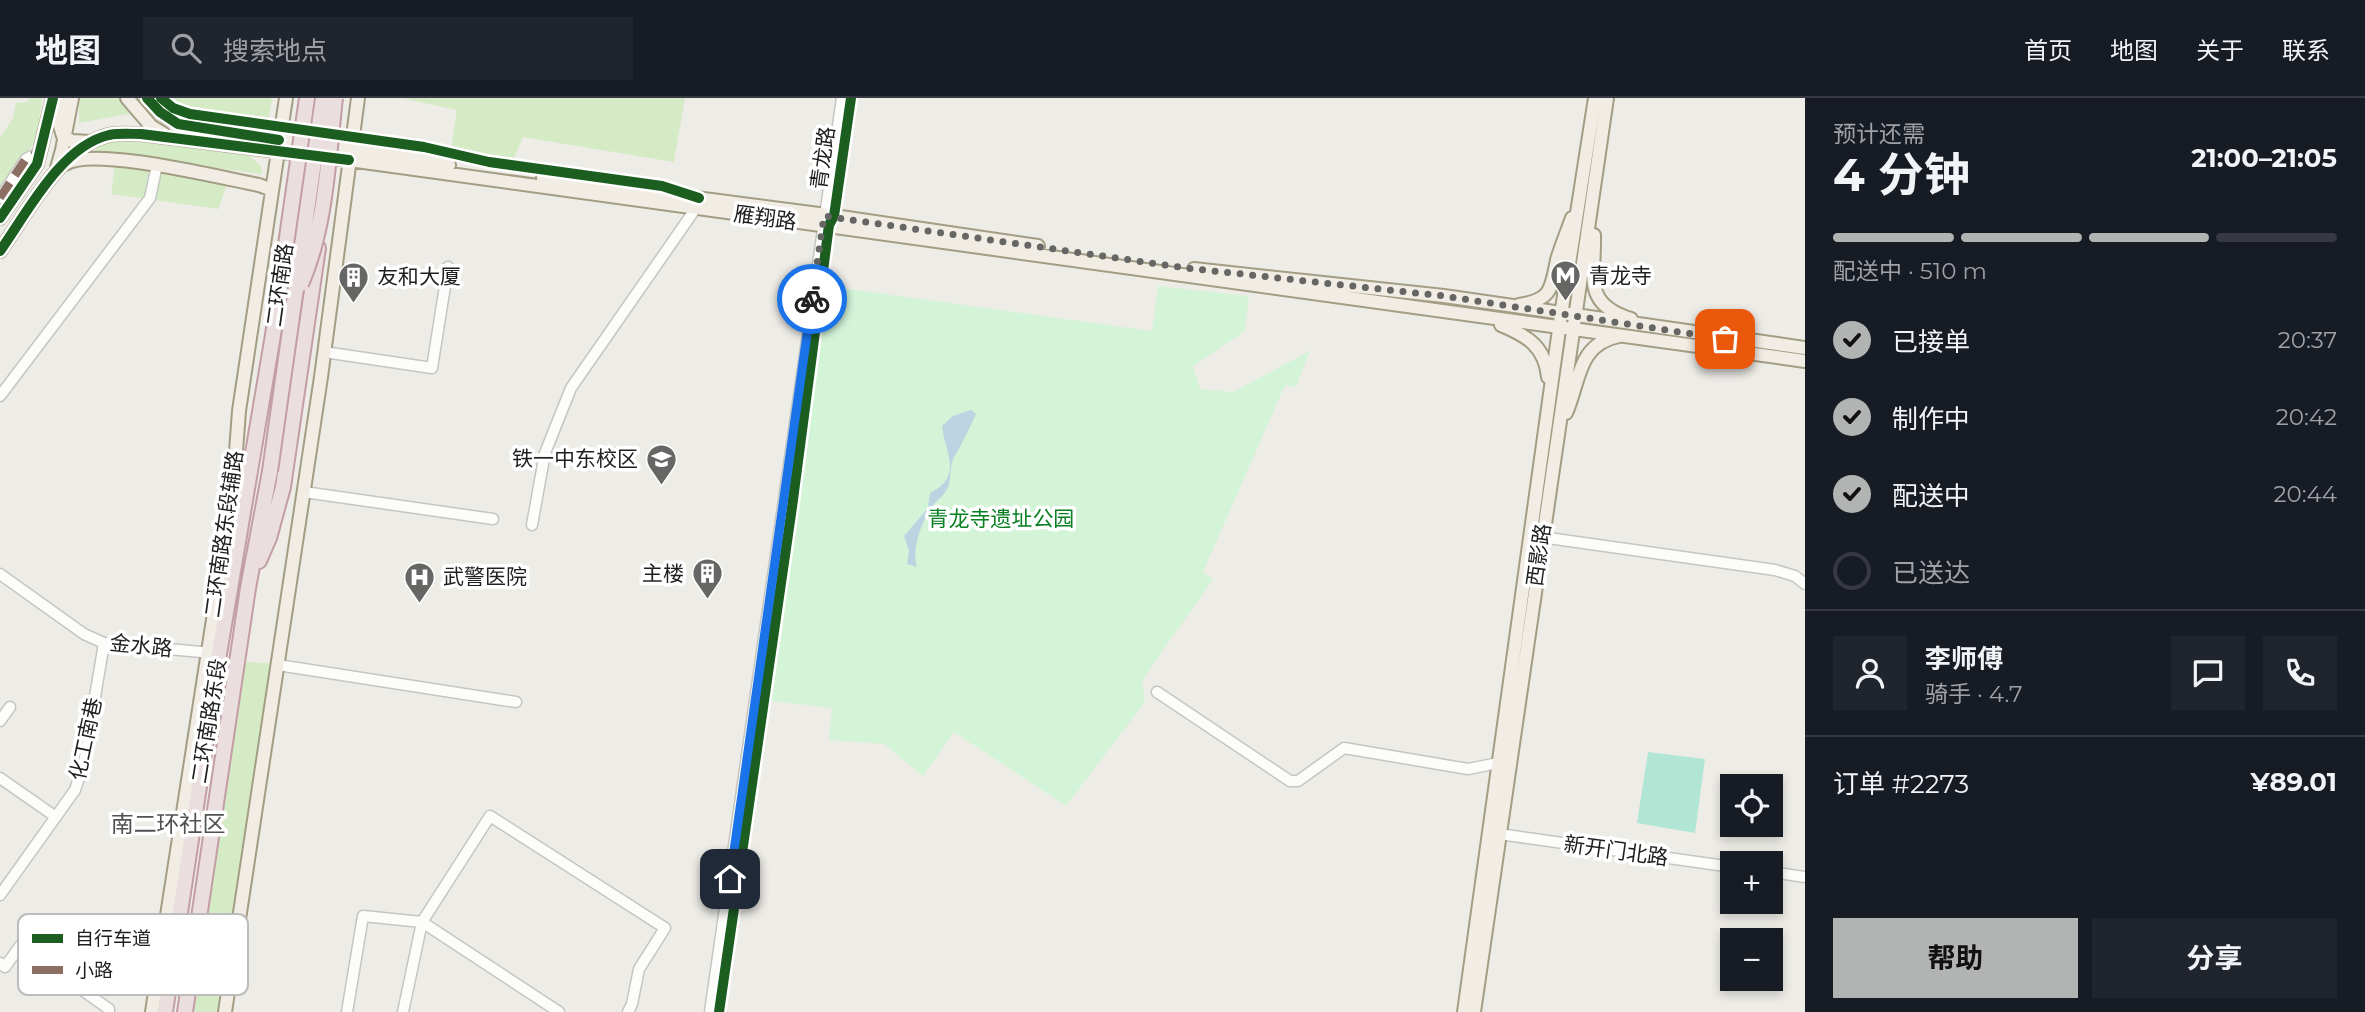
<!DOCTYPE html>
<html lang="zh">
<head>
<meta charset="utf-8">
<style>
	body { margin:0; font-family:Montserrat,"Noto Sans SC",sans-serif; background:#20242c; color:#f1f3f6; height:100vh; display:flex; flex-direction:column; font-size:26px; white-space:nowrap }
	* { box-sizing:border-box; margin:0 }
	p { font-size:23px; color:#9ea1a6 }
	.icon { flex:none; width:38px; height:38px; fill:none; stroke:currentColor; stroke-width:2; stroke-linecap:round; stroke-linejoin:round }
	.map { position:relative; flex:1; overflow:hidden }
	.details { display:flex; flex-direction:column; background:#171b24; width:560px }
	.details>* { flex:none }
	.buttons { position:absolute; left:1720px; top:676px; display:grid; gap:14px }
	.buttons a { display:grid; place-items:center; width:63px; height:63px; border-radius:0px; background:#171b24; box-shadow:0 4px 10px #0003; font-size:35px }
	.pin { position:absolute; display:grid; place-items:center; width:60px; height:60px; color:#fff; margin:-30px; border-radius:14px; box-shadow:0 4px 10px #0006 }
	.courier { position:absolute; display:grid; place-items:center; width:70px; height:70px; margin:-35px; border:5px solid #1a73e8; border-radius:50%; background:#fff; color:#222; box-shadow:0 2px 9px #0007 }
	.overview em { font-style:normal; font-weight:700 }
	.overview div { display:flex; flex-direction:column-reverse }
	.overview { display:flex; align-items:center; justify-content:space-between; height:119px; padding:0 28px }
	h1 { font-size:46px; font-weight:700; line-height:52px }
	.bar { display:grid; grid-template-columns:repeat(4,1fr); gap:10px 7px; align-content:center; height:84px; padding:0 28px }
	.bar i { height:9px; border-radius:5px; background:#363941 }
	.bar .selected { background:#b2b4b4 }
	.bar p { grid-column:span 4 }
	.line { display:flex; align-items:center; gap:18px; padding:0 28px; border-top:2px solid #363941 }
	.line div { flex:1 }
	.round { display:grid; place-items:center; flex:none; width:74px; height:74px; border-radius:0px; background:#20242c }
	ol { padding:0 28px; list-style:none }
	li { display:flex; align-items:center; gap:21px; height:77px }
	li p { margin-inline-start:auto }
	li .icon { padding:7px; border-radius:50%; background:#b2b4b4; color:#111; stroke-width:4 }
	li:last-child { color:#9ea1a6 }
	li i { width:38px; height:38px; border:4px solid #363941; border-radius:50% }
	.button { display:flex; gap:14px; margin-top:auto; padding:14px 28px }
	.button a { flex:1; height:80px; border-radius:0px; background:#b2b4b4; color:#111; font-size:28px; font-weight:700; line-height:80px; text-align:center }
	.button a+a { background:#20242c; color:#f1f3f6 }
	header { display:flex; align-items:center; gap:42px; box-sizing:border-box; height:98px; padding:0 35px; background:#171b24; border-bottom:2px solid #363941 }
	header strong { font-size:33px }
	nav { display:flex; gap:38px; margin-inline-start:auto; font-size:24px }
	.search { width:490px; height:63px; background:#20242c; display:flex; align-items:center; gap:18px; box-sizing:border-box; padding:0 24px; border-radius:0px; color:#9ea1a6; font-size:26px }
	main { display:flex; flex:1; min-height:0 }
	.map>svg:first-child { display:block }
</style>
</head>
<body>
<header>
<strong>地图</strong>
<div class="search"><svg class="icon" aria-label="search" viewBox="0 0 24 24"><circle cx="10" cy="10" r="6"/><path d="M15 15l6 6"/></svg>搜索地点</div>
<nav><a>首页</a><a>地图</a><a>关于</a><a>联系</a></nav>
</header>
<main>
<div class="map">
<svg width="1805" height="914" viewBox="0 0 1805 914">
	<rect width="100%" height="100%" fill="#edece7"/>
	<path fill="#d5ebc5" d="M29,0H42L37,41L0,93V40L13,20L16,5L28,4Z
		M79,0H123L131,11L128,16L79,25Z
		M170,0H272L268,25C244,21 186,19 170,0Z
		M401,0H685L674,64L523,39L514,60L451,51L457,12Z
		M112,41L248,57L261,68L262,76L95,54L98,47Z
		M115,66L228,84L218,111L111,96Z
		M241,564L271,565L219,914H194Z"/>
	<path fill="#d4f4d8" d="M827,188L1152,233L1158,188L1249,198L1245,233L1193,268L1200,291L1233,294L1310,253L1296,289L1285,287L1203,474L1213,481C1190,516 1164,548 1142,584L1145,604L1066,708L954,634L923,678L884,646L829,642L832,610L771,603L783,526L796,382Z"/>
	<path fill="#b1e6d5" d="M1648,654L1705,661L1695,735L1637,725Z"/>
	<path fill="#bad4e1" d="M971,312L976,316C969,331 962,346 954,359C949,368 952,382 947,391C944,397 938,402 933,407C922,422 911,451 917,469L907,466L909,453L904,438L928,410L930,395C964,378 945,356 942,328L953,318Z"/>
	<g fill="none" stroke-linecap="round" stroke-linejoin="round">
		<defs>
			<path id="minor" d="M161,0L173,10L190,16L424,49L489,64L662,88L682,94
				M0,100L26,61L38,55
				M324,254L432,270L448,169
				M0,298L150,100L157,67
				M304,394L493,421
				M532,427L545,355L571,290L696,110
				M1541,439L1775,472L1795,478L1805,486
				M0,476L84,536L104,545L212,555
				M278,567L516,604
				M1157,594L1290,683H1298L1344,650L1468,671L1498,665
				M0,623L10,609
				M0,680L56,719
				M1499,736L1732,769
				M1771,774L1805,779
				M0,797L75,692L84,665L104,545
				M0,865L5,869L20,848L109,911V914
				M347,914L363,818L422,824L559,914
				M403,914L422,824L490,718L665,830L639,871L632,906L628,914
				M710,914L842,0
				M719,914L792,409L829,127L834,118L851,0"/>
			<path id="major" d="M127,0L151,28L164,36
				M147,0C164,20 176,26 201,31L351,50L449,67
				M61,3L58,21L63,38L72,43L91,44
				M65,66C93,48 222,80 259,87L272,92
				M57,70L62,52L72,0
				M543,80L834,118L1038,148
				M0,120L37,66L53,0
				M1594,137C1595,178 1582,206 1631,221
				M0,153C27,115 61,48 109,37C119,35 130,36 141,36L349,62L1805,263
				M1194,171L1444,198L1805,250
				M1519,207C1552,202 1551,191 1557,162C1561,148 1567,134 1572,120
				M1501,227C1528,238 1545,249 1548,279
				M1566,315C1580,284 1577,246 1619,238
				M152,914L233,393L239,313L286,0
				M225,914L321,279L358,0
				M1464,914L1561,217L1595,0
				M1474,914L1607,0"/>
			<path id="highway" d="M228,422L230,459
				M259,463L269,440L283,389L318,150
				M165,914L219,556L250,373
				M185,914L248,490L270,373"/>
		</defs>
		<use href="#minor" stroke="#c5c5c3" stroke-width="13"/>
		<use href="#major" stroke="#a39d83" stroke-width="16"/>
		<use href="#highway" stroke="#c39ea4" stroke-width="18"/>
		<use href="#minor" stroke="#fcfcfb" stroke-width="10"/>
		<use href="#major" stroke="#f1ede4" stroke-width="12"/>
		<use href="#highway" stroke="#eadede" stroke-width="14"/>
		<defs>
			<path id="highway-bridge" d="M301,186C326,129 328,61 335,0
				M250,373L273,237L307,0
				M270,373L323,0"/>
		</defs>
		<use href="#highway-bridge" stroke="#c39ea4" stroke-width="18" stroke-linecap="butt"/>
		<use href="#highway-bridge" stroke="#eadede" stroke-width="14"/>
		<path stroke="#8d6e63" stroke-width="9" stroke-dasharray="18 9" stroke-linecap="butt" d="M0,100L26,61L38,55"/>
		<defs>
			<path id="cycleway" d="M147,0L160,14L178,26L279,42
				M161,0L173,10L190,16L424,49L489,64L662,88L699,100
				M0,120L37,66L53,0
				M0,153C27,115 61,48 109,37C119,35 130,36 141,36L349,62
				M719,914L792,409L829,127L834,118L851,0"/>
		</defs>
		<use href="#cycleway" stroke="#fff" stroke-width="15"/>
		<use href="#cycleway" stroke="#1b5e20" stroke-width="10"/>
	</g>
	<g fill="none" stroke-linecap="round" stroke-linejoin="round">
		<path stroke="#666664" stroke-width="7" stroke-dasharray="0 12.6" d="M812,201L824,118L1186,170L1444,198L1725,241"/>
		<path stroke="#1a73e8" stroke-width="9" d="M730,781L812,201"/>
	</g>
	<defs>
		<symbol id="metro-pin" viewBox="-11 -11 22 30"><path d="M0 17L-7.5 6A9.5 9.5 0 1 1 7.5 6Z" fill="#666664" stroke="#fff"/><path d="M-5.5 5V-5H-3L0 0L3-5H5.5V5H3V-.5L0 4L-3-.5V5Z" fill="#fff"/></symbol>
		<symbol id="building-pin" viewBox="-11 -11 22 30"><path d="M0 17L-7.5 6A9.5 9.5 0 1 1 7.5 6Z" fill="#666664" stroke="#fff"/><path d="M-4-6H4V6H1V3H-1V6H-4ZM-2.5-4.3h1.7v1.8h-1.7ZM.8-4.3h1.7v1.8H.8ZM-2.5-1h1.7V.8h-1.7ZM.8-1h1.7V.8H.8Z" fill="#fff"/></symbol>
		<symbol id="school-pin" viewBox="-11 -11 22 30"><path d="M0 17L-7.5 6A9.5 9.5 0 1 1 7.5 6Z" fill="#666664" stroke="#fff"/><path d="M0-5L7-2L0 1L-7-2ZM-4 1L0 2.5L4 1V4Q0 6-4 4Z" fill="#fff"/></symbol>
		<symbol id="hospital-pin" viewBox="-11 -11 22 30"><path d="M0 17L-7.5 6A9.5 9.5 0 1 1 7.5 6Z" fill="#666664" stroke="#fff"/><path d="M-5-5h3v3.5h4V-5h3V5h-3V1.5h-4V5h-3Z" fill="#fff"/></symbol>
	</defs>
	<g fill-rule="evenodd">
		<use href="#metro-pin" x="1548" y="160" width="35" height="47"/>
		<use href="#building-pin" x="336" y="162" width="35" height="47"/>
		<use href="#school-pin" x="644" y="344" width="35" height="47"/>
		<use href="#building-pin" x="690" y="458" width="35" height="47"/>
		<use href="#hospital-pin" x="402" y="462" width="35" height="47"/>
	</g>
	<g text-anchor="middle" stroke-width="7" stroke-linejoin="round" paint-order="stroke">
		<g font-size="21" fill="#1e1e1e" stroke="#fff">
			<text transform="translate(823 60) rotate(-82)" y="7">青龙路</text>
			<text transform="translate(765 120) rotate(8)" y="7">雁翔路</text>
			<text transform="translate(280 187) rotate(-82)" y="7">二环南路</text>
			<text transform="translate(224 436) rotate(-82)" y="7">二环南路东段辅路</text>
			<text transform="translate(1539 457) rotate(-82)" y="7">西影路</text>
			<text transform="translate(141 548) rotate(6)" y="7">金水路</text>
			<text transform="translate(209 623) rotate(-81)" y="7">二环南路东段</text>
			<text transform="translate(86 641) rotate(-78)" y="7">化工南巷</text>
			<text transform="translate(1616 753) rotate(8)" y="7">新开门北路</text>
		</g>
		<g font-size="21" fill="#1e1e1e" stroke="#fff" text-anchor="start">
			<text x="1589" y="185">青龙寺</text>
			<text x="377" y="186">友和大厦</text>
			<text x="638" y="368" text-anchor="end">铁一中东校区</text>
			<text x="684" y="483" text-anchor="end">主楼</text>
			<text x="443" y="486">武警医院</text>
		</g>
		<g font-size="21" fill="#098022" stroke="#fff">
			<text x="1001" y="428">青龙寺遗址公园</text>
		</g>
		<g font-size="23" fill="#515151" stroke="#fff">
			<text x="168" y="734">南二环社区</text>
		</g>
	</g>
	<rect x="18" y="816" width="230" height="81" rx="10" fill="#fff" stroke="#bcbcbc" stroke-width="2"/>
	<rect x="32" y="836" width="31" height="9" fill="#1b5e20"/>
	<rect x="32" y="868" width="31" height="8" fill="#8d6e63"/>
	<g font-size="19" fill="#1e1e1e">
		<text x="75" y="847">自行车道</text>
		<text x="75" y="879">小路</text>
	</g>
</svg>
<div class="buttons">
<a><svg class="icon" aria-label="locate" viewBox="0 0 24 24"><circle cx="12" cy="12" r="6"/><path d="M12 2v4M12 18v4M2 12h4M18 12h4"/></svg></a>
<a>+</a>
<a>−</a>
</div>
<div class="pin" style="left:1725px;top:241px;background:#ea580c"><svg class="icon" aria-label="bag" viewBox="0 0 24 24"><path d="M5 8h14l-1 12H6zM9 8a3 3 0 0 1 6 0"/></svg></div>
<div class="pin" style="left:730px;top:781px;background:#1f2937"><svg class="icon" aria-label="home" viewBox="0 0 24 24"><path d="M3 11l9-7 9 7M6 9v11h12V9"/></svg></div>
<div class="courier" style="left:812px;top:201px"><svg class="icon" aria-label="bike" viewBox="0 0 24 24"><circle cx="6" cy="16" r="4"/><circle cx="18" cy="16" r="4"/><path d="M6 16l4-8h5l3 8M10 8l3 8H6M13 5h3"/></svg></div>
</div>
<section class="details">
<div class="overview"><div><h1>4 分钟</h1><p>预计还需</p></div><em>21:00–21:05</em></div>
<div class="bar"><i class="selected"></i><i class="selected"></i><i class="selected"></i><i></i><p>配送中 · 510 m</p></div>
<ol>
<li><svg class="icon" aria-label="check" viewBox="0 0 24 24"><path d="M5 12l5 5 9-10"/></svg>已接单<p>20:37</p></li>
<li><svg class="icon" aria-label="check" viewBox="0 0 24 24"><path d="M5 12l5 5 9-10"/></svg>制作中<p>20:42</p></li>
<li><svg class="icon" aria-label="check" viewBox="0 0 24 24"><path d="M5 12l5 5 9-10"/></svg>配送中<p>20:44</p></li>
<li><i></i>已送达</li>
</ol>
<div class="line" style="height:126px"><a class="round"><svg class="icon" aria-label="person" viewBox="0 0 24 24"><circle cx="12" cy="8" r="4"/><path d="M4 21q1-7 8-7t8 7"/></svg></a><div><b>李师傅</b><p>骑手 · 4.7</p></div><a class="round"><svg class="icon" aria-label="chat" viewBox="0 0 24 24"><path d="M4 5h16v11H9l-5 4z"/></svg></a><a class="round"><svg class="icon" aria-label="phone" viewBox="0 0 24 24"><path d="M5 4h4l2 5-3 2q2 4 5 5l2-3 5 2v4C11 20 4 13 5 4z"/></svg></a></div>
<div class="line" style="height:91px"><div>订单 #2273</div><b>¥89.01</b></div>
<div class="button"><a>帮助</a><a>分享</a></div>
</section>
</main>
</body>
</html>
